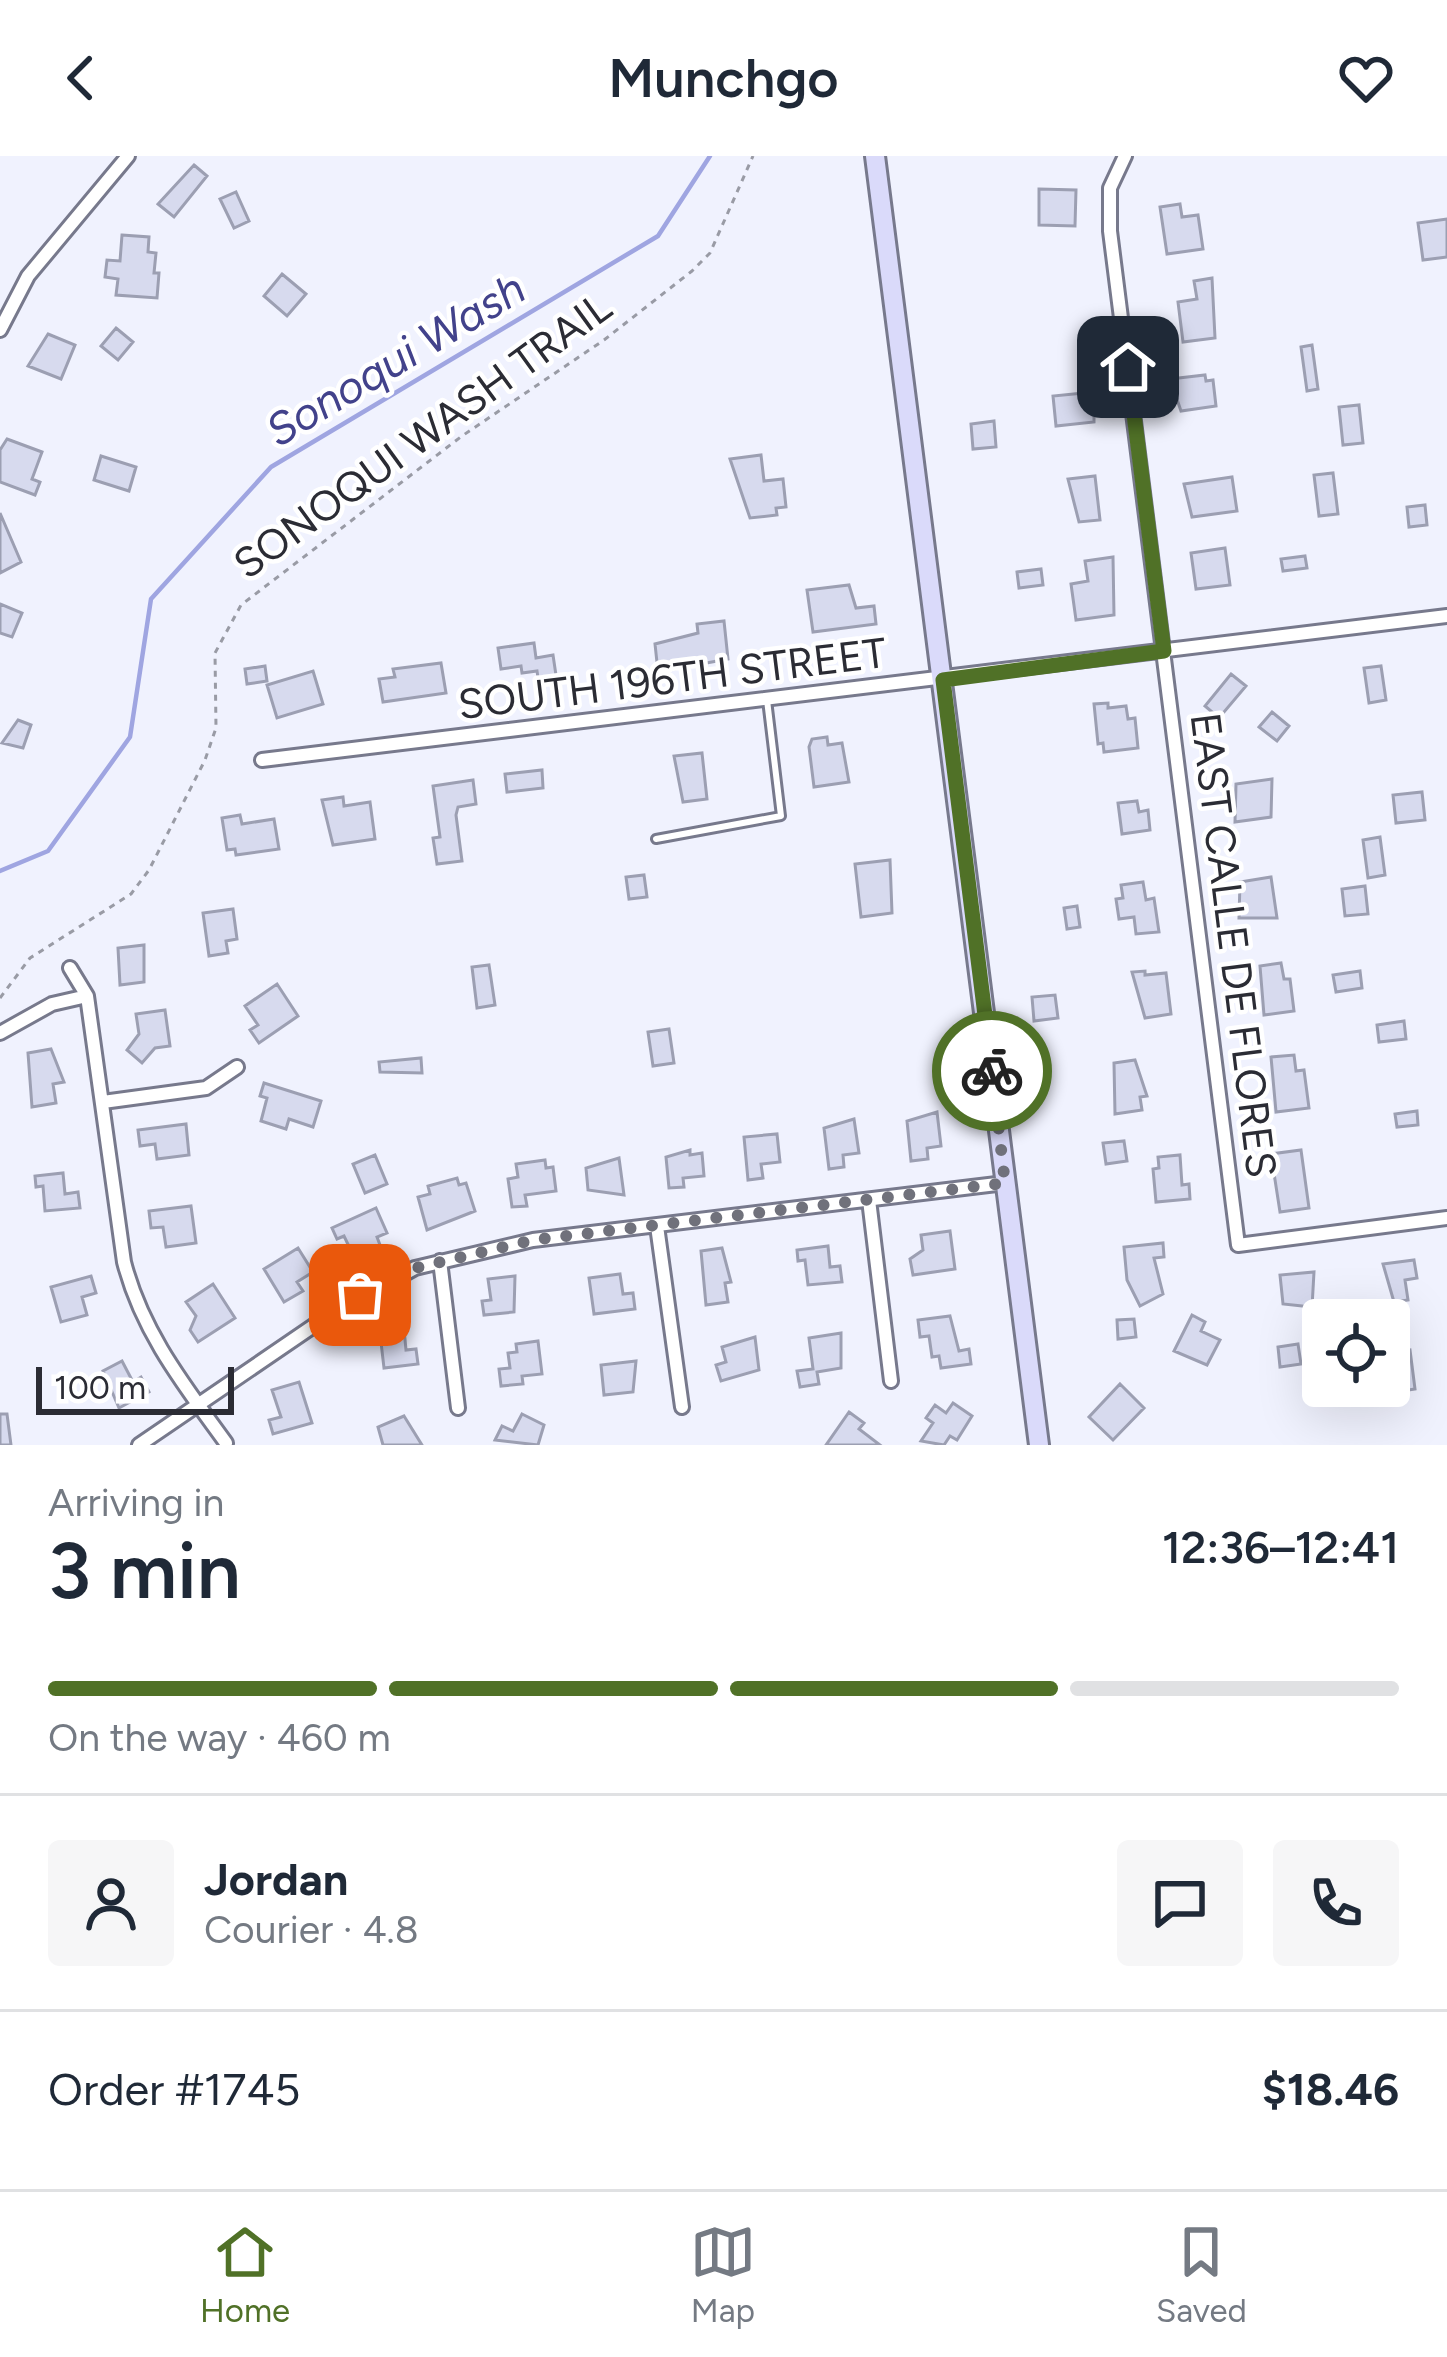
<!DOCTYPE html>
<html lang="en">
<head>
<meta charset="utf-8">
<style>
	body { margin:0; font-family:Figtree,sans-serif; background:#f6f6f7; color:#1f2937; height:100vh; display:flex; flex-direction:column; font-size:45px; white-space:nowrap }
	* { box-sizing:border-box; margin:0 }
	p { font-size:39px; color:#747a83 }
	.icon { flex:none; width:66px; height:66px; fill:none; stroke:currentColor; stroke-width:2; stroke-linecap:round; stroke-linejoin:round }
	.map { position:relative; height:1289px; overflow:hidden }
	.details { display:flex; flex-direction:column; background:#fff; flex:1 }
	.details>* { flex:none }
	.buttons { position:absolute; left:1302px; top:1143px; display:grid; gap:24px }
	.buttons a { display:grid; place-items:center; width:108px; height:108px; border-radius:12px; background:#fff; box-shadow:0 12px 48px #0002; font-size:60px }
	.scale { position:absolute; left:36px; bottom:30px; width:198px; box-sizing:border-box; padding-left:12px; border:6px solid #2b2c34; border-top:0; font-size:33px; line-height:42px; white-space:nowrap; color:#2b2c34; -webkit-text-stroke:9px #fff; paint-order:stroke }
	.pin { position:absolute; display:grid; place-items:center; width:102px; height:102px; color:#fff; margin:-51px; border-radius:24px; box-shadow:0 6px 18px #0006 }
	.courier { position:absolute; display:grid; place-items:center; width:120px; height:120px; margin:-60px; border:9px solid #507127; border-radius:50%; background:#fff; color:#222; box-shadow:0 3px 15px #0007 }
	.headline em { font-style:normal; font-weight:600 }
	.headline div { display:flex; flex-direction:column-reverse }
	.headline { display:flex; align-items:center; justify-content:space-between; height:204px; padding:0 48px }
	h1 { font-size:78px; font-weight:600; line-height:90px }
	.bar { display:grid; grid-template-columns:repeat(4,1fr); gap:18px 12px; align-content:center; height:144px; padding:0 48px }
	.bar i { height:15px; border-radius:9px; background:#e0e1e3 }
	.bar .on { background:#507127 }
	.bar p { grid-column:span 4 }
	.line { display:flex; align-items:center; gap:30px; padding:0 48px; border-top:3px solid #e0e1e3 }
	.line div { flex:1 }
	.round { display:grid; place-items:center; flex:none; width:126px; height:126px; border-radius:12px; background:#f6f6f7 }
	header { display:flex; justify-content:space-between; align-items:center; height:156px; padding:0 48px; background:#fff; font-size:54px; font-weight:600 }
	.dock { display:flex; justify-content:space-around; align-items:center; height:168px; border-top:3px solid #e0e1e3; background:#fff; font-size:33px; color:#747a83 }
	.dock a { display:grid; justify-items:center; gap:6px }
	.dock .on { color:#507127 }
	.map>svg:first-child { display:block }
</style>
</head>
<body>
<header><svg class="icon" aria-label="back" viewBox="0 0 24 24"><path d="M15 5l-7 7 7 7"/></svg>Munchgo<svg class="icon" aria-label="heart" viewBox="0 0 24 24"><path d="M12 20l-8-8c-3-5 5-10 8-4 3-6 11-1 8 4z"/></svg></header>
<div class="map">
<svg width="1447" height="1289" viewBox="0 0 1447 1289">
	<rect width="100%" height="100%" fill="#f0f2fe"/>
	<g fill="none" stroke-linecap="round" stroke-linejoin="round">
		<path stroke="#9fa5e1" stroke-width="4.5" d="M0,715L48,695L130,581L151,443L271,311L658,80L710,0"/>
	</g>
	<path fill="#d7daee" stroke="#9c9fb2" stroke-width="3" d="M194,9L207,20L174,61L158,48Z
		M1039,33L1076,34L1075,70L1039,69Z
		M236,36L249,65L234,72L220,43Z
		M1180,48L1182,61L1198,59L1203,93L1167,98L1160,51Z
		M1447,63V101L1423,104L1418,67Z
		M122,79L149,81L148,96L156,97L154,117H159L157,142L116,139L118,123L105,121L107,104L120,105Z
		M282,118L306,138L287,160L264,140Z
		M1212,122L1215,182L1183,186L1178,146L1197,143L1194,125Z
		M116,172L133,186L118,204L101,190Z
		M48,178L75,189L61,223L28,210Z
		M1312,189L1318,233L1307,235L1301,191Z
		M1205,219L1206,225L1213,224L1216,250L1181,255L1170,223Z
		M1094,236V266L1056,270L1053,240Z
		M1359,249L1363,287L1343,289L1339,251Z
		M994,265L996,291L973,293L971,268Z
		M7,283L42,296L32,323L40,326L35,339L0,326V294Z
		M761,299L764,325L783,323L786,351L776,352L777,359L750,362L730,303Z
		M101,300L136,311L129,335L94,324Z
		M1333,317L1338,358L1319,360L1314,319Z
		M1095,320L1100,364L1079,366L1068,323Z
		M1232,321L1237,355L1192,361L1184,328Z
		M1425,349L1427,369L1409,371L1407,351Z
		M0,357L21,406L0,417Z
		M1225,392L1230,429L1196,433L1191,397Z
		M1305,400L1307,412L1283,415L1281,403Z
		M1113,401L1114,459L1076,464L1071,428L1088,425L1085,405Z
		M1041,413L1043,429L1019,432L1017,416Z
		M849,429L856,452L874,450L876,468L813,476L807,434Z
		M0,448L22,457L12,481L0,477Z
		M724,465L728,503L658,516L655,488L698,477L697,468Z
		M534,487L536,502L553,499L557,526L539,528L537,515L522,517L521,510L501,513L498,492Z
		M441,507L446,537L383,546L379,523L395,521L393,513Z
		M265,510L267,525L247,528L245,513Z
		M1381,510L1386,544L1369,547L1364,512Z
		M313,515L323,548L277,562L267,529Z
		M1231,518L1246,530L1219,562L1205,550Z
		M1108,547V552L1126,550L1128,563L1135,562L1138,592L1104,596L1103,587L1098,588L1094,548Z
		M1272,556L1289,570L1277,585L1259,571Z
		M18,564L31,569L23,592L2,587Z
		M827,581L828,589L842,587L849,626L814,631L809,591L812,583Z
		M702,597L707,643L683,646L674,600Z
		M542,614L543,632L507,636L505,618Z
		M1272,623L1271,661L1235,666L1236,628Z
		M473,624L476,648L458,651L456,659L462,705L437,708L433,682L440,681L433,630Z
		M1422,636L1425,664L1396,667L1393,639Z
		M343,641L344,650L370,646L375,683L333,689L322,644Z
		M1137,645L1139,656L1148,654L1150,674L1122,678L1118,647Z
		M240,659L242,668L274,663L279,693L236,699L235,693L227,694L222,662Z
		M1380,681L1385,719L1368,722L1363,684Z
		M890,704L892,757L861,761L855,708Z
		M644,719L647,741L629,743L626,721Z
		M1271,721L1277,762H1239L1240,726Z
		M1143,726L1146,744L1154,742L1159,776L1136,778L1134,761L1119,763L1116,743L1123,742L1121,729Z
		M1365,730L1368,758L1345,760L1342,733Z
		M1077,750L1080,771L1067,773L1064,752Z
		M233,753L237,783L226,785L228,797L209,800L203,757Z
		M144,789V826L120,829L118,792Z
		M1281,807L1284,823H1290L1294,855L1264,859L1260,810Z
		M489,809L495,849L477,852L472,811Z
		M1145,815V819L1166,817L1171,858L1145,862L1132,816Z
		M1360,815L1362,832L1336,836L1333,819Z
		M277,828L298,860L259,887L250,874L258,869L245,850Z
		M1055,839L1058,862L1034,865L1032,841Z
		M165,854L170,890L155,892L142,907L127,894L139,878L136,858Z
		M1404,865L1406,883L1379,886L1377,869Z
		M669,873L674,907L653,910L648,876Z
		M51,893L64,926L53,928L56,947L32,951L28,897Z
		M1294,899L1296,915L1304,914L1309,952L1276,956L1271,901Z
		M421,902L422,917L380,916L379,906Z
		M1135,904L1147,940L1140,941L1142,954L1115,958L1114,907Z
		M264,927L321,945L313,971L289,963L286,973L261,965L267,942L260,940Z
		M1417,955L1418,969L1397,971L1395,958Z
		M937,956L941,990L927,992L928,1003L911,1005L907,965Z
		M854,963L859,997L843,999L844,1011L829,1013L824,972Z
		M186,968L189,999L157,1003L155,988L140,990L138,974Z
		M777,978L780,1006L761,1008L763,1022L748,1024L744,981Z
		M1124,985L1127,1005L1106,1008L1103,987Z
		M690,994V999L702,997L704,1020L683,1022L684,1031L669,1032L666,1001Z
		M1301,994L1309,1052L1280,1056L1271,998Z
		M375,999L387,1028L365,1037L353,1008Z
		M1180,999L1182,1029L1189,1028L1190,1043L1156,1046L1153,1013L1159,1012L1158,1001Z
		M619,1002L624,1039L588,1034L586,1012Z
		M545,1004L546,1012L553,1011L556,1035L525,1039L527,1050L512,1051L508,1023L518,1021L516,1008Z
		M63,1017L65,1038L78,1036L80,1052L45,1055L43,1030L36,1031L35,1020Z
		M457,1022L459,1029L466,1027L475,1055L427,1074L418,1041L430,1038L428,1030Z
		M191,1050L196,1087L166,1091L163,1071L151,1072L149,1055Z
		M376,1052L387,1077L377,1081L380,1089L354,1101L344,1080L337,1083L332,1072Z
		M950,1075L955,1113L913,1119L910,1103L923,1094L921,1079Z
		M1163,1087L1164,1101L1154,1102L1163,1138L1140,1150L1127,1124L1124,1091Z
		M828,1090L830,1111L840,1110L842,1126L808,1129L805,1104L798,1105L797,1094Z
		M298,1092L313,1116L297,1126L303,1135L284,1146L264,1113Z
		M722,1092L731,1126L725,1127L728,1146L706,1149L701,1095Z
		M1414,1104L1417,1122L1405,1124L1408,1144L1394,1146L1383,1108Z
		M1314,1116L1312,1151L1283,1148L1280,1119Z
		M620,1118L623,1138L633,1137L635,1153L594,1158L589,1122Z
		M91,1120L96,1137L82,1141L87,1159L61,1166L51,1131Z
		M515,1120L514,1156L484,1159L482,1145L491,1144L488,1123Z
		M213,1128L235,1162L198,1186L190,1174L196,1160L186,1146Z
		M1192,1159L1205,1166L1201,1175L1220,1184L1207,1209L1174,1195Z
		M950,1160L959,1195L969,1193L971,1208L941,1212L939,1200L932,1201L929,1180L920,1181L918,1164Z
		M1134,1163L1136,1181L1118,1183L1117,1164Z
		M404,1173L406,1194L416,1193L418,1208L384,1212L381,1186L357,1188L356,1178Z
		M841,1177V1212L817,1216L819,1228L800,1231L797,1215L813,1213L809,1182Z
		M755,1181L759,1214L721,1225L716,1209L726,1206L722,1191Z
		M538,1185L542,1218L522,1220L523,1228L501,1230L499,1213L510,1212L508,1197L517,1196L516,1188Z
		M1298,1188L1301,1208L1280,1211L1278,1191Z
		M1410,1194L1415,1233L1389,1237V1197Z
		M122,1205L133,1226L141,1221L149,1236L119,1252L103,1215Z
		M636,1205L633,1236L604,1239L601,1209Z
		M299,1226L312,1267L273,1278L269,1264L281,1261L272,1234Z
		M1120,1228L1144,1252L1113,1284L1089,1261Z
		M953,1247L972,1260L957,1284L950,1280L944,1289L921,1285L933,1267L926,1262L935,1249L946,1257Z
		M849,1256L864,1267L859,1273L880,1289H826Z
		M0,1258H7L11,1289H0Z
		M522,1258L544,1269L538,1289L495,1284L502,1270L513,1275Z
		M404,1260L422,1289H383L378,1271Z"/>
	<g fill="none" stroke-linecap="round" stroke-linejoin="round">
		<defs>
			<path id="lane" d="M656,683L781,660L767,544"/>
			<path id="street" d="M1125,0L1110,32V75L1238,1089L1447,1062
				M0,174L28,120L128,0
				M262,604L1447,460
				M70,812L87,840L124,1106C142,1176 184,1229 226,1287
				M0,877L52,848L87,840
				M103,946L206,932L237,911
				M869,1044L891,1225
				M657,1070L682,1251
				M440,1105L458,1252
				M139,1289L328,1160L415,1112L533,1084L1005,1027"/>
			<path id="secondary" d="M875,0L1039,1289"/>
		</defs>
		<use href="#lane" stroke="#77798c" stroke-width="12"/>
		<use href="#street" stroke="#77798c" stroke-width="18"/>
		<use href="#secondary" stroke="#77798c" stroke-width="24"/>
		<path stroke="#999ba5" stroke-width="3" stroke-dasharray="6 6" stroke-linecap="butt" d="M0,842L30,802L131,738L149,714L205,604L216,572L215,497L241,449L462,280L604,184L692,115L710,97L753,0"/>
		<use href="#lane" stroke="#fff" stroke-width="6"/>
		<use href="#street" stroke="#fff" stroke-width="12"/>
		<use href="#secondary" stroke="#dadafa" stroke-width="18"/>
	</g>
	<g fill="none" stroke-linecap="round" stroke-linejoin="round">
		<path stroke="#70717b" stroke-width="12" stroke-dasharray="0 21.6" d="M360,1139L415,1112L533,1084L1005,1027L992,915"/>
		<path stroke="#507127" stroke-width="15" d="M992,915L943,524L1164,495L1128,211"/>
	</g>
	<g text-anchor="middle" stroke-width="9" stroke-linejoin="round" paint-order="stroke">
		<g font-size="42" fill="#2b2c34" stroke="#fff">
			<text transform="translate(422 279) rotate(-36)" y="15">SONOQUI WASH TRAIL</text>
			<text transform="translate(672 522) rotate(-7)" y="15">SOUTH 196TH STREET</text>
			<text transform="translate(1234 789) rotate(83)" y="15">EAST CALLE DE FLORES</text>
		</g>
		<g font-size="45" font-style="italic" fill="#42428b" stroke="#fff">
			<text transform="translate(395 203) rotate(-31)" y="16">Sonoqui Wash</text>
		</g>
	</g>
</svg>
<div class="buttons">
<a><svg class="icon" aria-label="locate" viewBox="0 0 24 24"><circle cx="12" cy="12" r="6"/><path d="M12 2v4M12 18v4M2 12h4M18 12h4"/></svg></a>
</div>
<div class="scale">100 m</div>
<div class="pin" style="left:360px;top:1139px;background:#ea580c"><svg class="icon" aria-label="bag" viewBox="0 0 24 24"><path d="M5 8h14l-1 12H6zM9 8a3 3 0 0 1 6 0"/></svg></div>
<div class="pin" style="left:1128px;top:211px;background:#1f2937"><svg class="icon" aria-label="home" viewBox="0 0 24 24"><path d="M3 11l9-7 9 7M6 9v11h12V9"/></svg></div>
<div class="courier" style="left:992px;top:915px"><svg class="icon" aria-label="bike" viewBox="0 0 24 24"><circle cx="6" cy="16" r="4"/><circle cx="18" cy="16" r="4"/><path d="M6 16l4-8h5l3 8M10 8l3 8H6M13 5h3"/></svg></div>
</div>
<section class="details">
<div class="headline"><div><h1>3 min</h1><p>Arriving in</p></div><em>12:36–12:41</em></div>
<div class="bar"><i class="on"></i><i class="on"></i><i class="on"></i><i></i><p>On the way · 460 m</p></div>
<div class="line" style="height:216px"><a class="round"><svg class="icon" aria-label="person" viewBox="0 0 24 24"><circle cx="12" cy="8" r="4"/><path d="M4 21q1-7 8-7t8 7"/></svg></a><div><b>Jordan</b><p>Courier · 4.8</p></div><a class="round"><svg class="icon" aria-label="chat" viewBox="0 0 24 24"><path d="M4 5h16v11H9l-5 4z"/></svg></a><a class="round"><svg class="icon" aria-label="phone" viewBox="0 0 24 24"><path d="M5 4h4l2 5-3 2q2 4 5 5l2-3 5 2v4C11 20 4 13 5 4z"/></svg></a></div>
<div class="line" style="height:156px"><div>Order #1745</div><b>$18.46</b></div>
</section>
<nav class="dock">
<a class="on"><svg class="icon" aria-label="home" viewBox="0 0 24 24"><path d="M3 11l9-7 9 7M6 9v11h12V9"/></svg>Home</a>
<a><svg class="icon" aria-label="map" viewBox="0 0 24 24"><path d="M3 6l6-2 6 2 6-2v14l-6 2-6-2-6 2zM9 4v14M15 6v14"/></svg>Map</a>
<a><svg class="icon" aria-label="saved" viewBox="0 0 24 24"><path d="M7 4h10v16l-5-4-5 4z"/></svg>Saved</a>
</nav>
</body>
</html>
